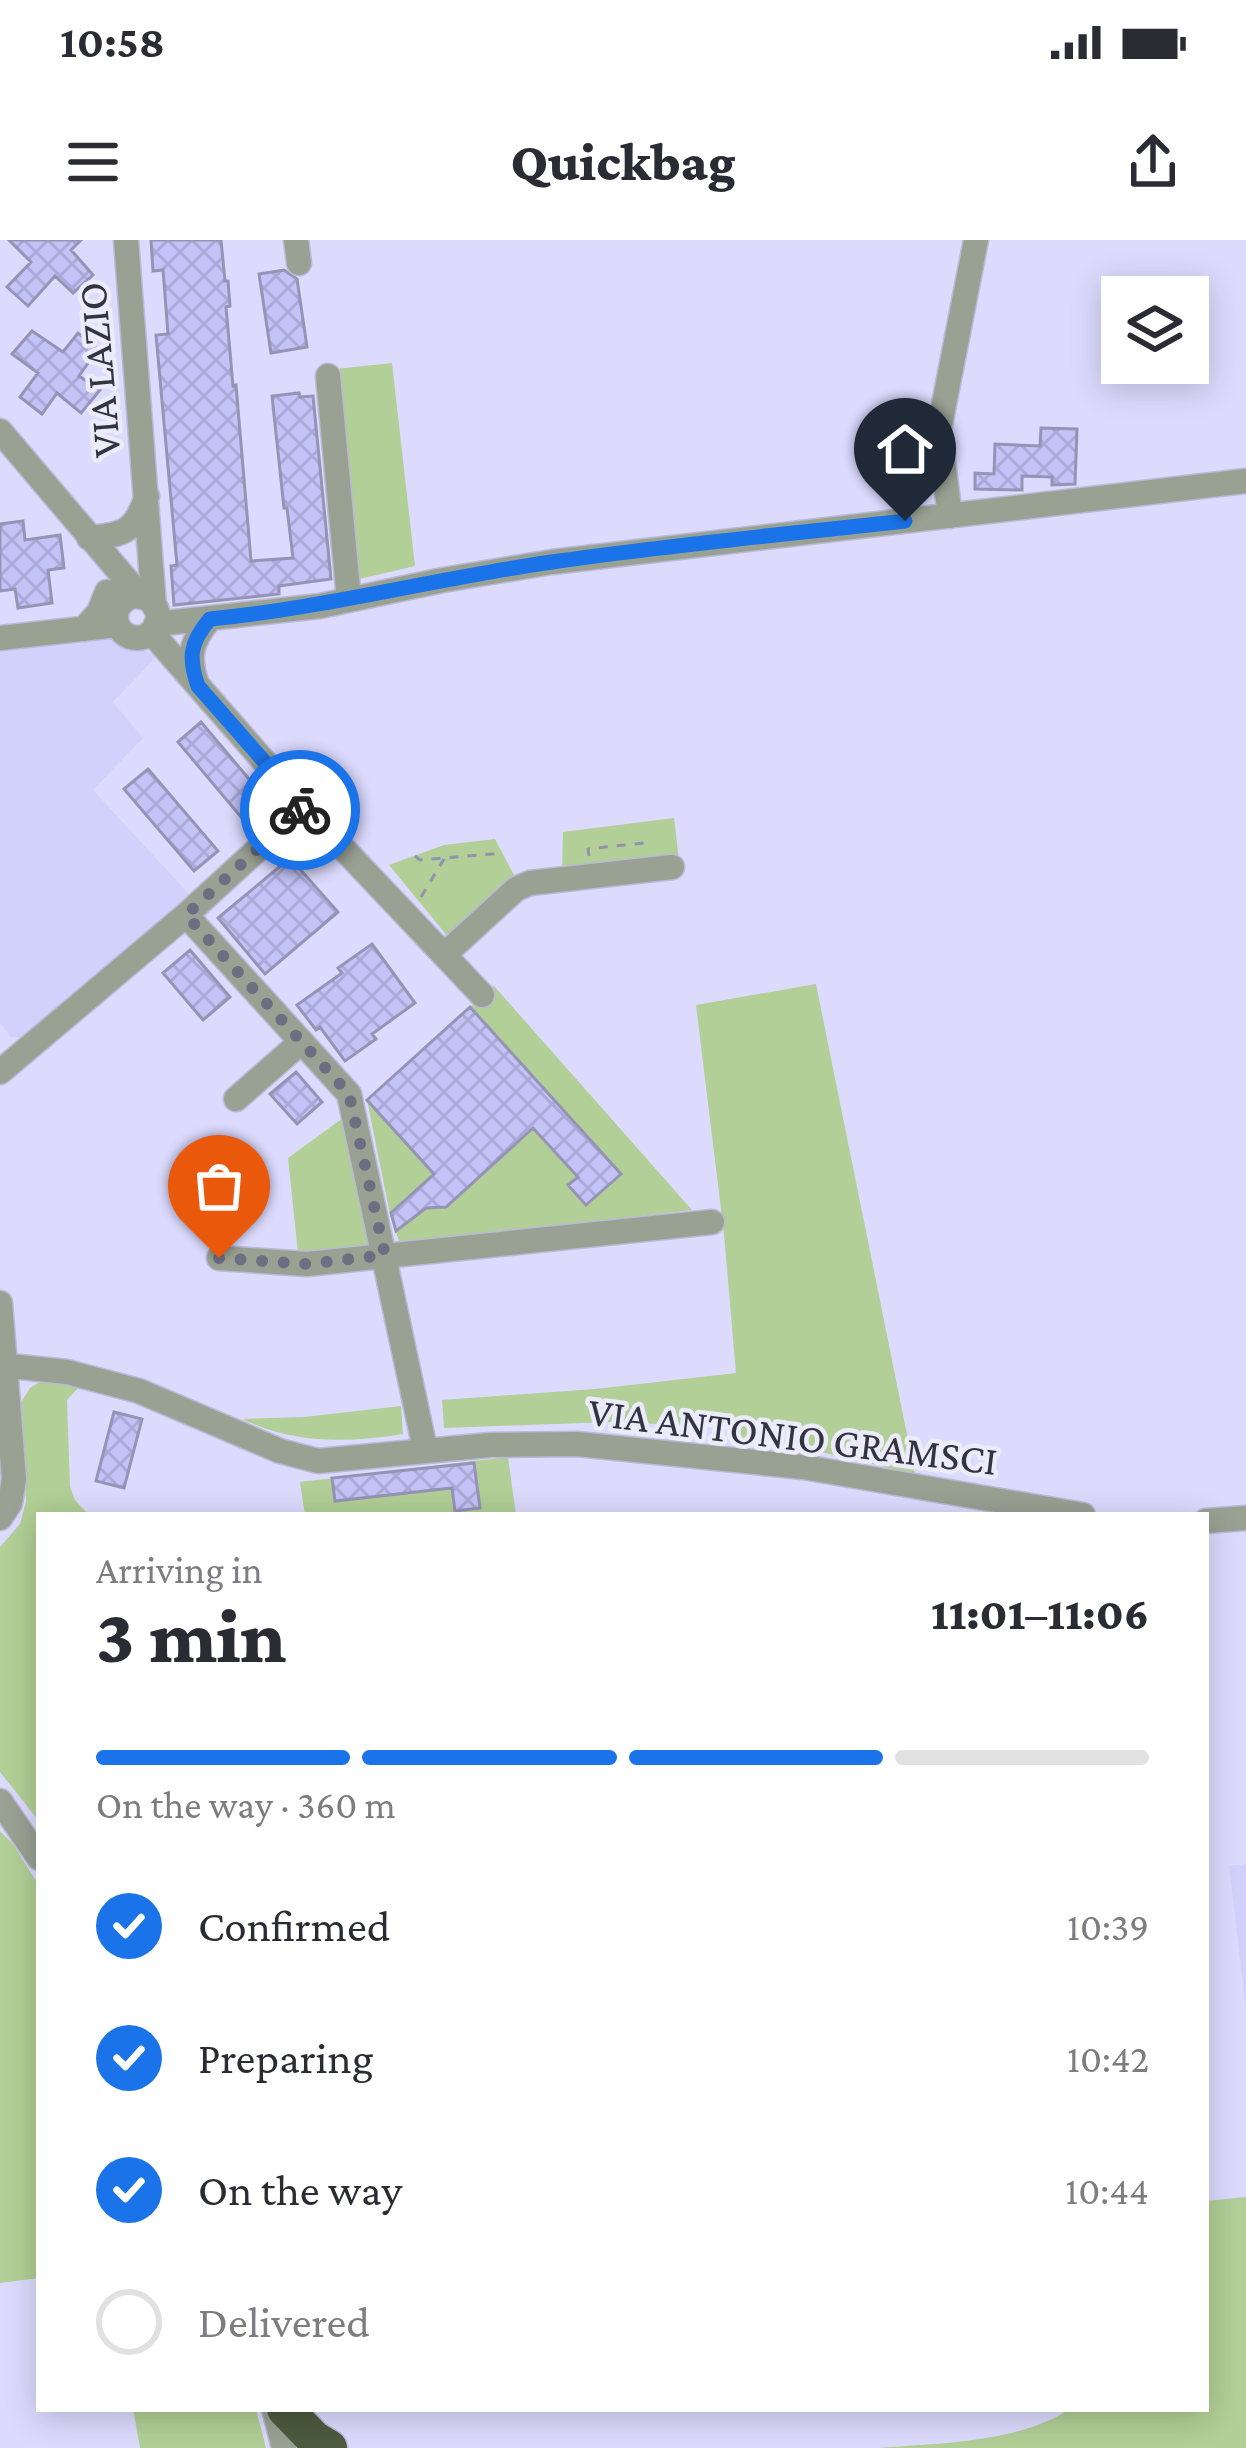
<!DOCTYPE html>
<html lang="en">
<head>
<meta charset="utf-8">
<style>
	body { margin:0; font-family:"Crimson Pro",serif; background:#f7f7f7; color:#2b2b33; height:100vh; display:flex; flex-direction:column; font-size:45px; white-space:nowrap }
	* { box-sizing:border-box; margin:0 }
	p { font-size:39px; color:#7c7c81 }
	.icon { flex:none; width:66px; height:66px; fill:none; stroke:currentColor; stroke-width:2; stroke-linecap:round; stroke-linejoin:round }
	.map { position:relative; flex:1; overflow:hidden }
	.details { position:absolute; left:36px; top:1272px; width:1173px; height:900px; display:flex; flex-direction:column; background:#fff; border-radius:0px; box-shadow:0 6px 30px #0003 }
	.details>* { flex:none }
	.controls { position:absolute; left:1101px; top:36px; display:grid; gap:24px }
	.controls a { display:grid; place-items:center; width:108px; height:108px; border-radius:0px; background:#fff; box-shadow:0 6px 30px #0003; font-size:60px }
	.pin { position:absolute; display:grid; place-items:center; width:102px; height:102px; color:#fff; margin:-123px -51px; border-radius:50% 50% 50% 0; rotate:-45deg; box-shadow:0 0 12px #0007 }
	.pin .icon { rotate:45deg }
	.courier { position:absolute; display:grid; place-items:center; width:120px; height:120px; margin:-60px; border:9px solid #1a73e8; border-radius:50%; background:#fff; color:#222; box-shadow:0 3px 15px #0007 }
	.head em { font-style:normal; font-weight:800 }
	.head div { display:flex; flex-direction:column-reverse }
	.head { display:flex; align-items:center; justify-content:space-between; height:204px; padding:0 60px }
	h1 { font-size:78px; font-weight:800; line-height:90px }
	.bar { display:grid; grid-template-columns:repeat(4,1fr); gap:18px 12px; align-content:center; height:144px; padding:0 60px }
	.bar i { height:15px; border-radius:9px; background:#e1e1e2 }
	.bar .selected { background:#1a73e8 }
	.bar p { grid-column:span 4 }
	ol { padding:0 60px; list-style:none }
	li { display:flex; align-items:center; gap:36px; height:132px }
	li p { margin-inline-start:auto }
	li .icon { padding:12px; border-radius:50%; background:#1a73e8; color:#fff; stroke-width:4 }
	li:last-child { color:#7c7c81 }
	li i { width:66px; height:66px; border:6px solid #e1e1e2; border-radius:50% }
	.status { display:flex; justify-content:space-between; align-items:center; height:84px; padding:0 60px; background:#fff; direction:ltr }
	.status svg { height:33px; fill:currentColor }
	header { display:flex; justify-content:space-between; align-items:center; height:156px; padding:0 60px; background:#fff; font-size:54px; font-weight:800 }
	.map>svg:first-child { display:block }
</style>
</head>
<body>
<div class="status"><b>10:58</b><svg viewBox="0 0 49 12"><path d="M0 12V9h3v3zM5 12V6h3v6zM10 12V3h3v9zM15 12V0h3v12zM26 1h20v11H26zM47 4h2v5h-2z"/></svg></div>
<header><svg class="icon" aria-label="menu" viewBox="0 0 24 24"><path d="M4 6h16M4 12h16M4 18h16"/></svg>Quickbag<svg class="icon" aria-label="share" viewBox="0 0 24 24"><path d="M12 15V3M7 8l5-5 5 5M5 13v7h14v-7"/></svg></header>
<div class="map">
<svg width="1246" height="2208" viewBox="0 0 1246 2208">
	<defs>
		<pattern id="building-cross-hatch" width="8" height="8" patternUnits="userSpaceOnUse" patternTransform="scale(3)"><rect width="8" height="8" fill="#c4c3f8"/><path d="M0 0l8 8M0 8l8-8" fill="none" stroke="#a9a8d6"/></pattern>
	</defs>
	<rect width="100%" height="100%" fill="#dcdbfe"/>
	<path fill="#d2d1fc" d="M110,398L126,402L157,416L113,462L143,498L93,550L189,654L24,798L11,797L0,783V409L77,404Z
		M1246,1624V1770L1229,1626Z"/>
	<path fill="#b1cf96" d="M392,123L415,326L355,340L336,129Z
		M674,578L679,620L562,633L563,592Z
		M495,599L516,639L449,698L389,625L444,605Z
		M816,744L915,1234L800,1207L736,1203L734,1187L609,1182L444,1188L442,1160L595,1149L736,1133L724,994L696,765Z
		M494,746L692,970L400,1004L390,974L367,860Z
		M343,878L371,1005L298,1013L288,918Z
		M41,1141L79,1147L67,1160L70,1247L75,1260L89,1275H39V1581L0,1532V1307L20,1284L26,1261L20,1164L30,1148Z
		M401,1166L403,1194C346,1203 295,1204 242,1179L304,1177Z
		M508,1217L516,1275H305L300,1242Z
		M0,1591L13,1604L39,1646V2038L0,2043Z
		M1246,1957V2208H879C939,2203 1018,2203 1070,2169H1206V1961Z
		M133,2169H256L266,2208H140Z"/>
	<path fill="url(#building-cross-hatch)" stroke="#9594b5" stroke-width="3" d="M9,0H81L71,10L93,35L73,53L55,36L28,66L7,47L31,22Z
		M151,0H221L225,41H228L230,66L226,67L233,146L236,145L251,321L293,318L287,268H284L272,156L299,153L300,157L313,156L331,339L279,346V354L174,365L171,326L177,325L156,95L168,94L163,30L153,31Z
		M284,30L297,39L307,107L271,113L259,34Z
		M32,91L63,112L78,93L98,109L79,136L100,150L81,173L57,153L42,174L20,157L38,133L12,114Z
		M1041,188L1077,189L1075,244L1052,245V237L1022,236V250L975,249V233L994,234L995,204L1040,206Z
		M23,281L25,300L60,295L64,328L48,330L52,363L18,368L15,349L0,351V284Z
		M201,482L270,564L246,583L178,502Z
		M148,529L218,611L194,631L124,549Z
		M290,618L338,672L265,734L218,678Z
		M372,704L415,763L372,794L376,799L345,821L320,787L316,790L297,765L342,733L338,728Z
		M190,710L230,757L203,780L163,733Z
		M470,767L621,934L586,965L568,945L578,937L533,888L446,967L426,968L396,991L391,973L434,934L367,860Z
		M296,832L322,862L297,884L270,854Z
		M114,1172L142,1179L124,1248L96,1241Z
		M474,1223L480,1268L455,1271L452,1248L335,1261L332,1238Z"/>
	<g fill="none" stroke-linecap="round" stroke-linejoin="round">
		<defs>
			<path id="minor" d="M126,0L154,366
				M296,0L299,23
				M328,136L349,360
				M0,191L141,357
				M950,276L939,190L976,0
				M89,298C125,295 135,291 147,256
				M116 377a21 21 0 1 1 42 0a21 21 0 1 1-42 0Z
				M156,384L320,366L443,340L552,322L1246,241
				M84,389L99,372L107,352
				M151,392L304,567L482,755
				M0,398L117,385
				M197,444C187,417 191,401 210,379
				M186,675L349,854L425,1209
				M444,715L516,649L530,643L672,627
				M0,832L186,675L304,567
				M236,859L301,802
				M219,1018L307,1024L712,982
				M0,1063L14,1239L10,1263L0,1278
				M0,1125L67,1132L139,1151L280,1211L318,1221L490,1205L577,1204L803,1227L1083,1275
				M1206,1281L1246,1278
				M0,1561L39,1618
				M274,2169L284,2208"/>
			<path id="highway" d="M285,2169L314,2199L329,2208"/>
		</defs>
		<use href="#minor" stroke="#bab9d8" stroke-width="27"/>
		<use href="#highway" stroke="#bab9d8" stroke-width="39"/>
		<path stroke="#9292ac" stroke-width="3" stroke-dasharray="9 9" stroke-linecap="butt" d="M415,616L420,620L502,613
			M589,616L588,609L652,602
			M421,657L444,619"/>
		<use href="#minor" stroke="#99a193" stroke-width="24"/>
		<use href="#highway" stroke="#4c5b3f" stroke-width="36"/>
	</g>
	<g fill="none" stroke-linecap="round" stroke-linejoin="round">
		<path stroke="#6e6e83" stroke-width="12" stroke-dasharray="0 21.6" d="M219,1018L307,1024L385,1015L349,854L186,675L300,570"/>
		<path stroke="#1a73e8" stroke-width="15" d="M300,570L304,567L198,446C188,418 190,402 210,379C325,368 437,338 552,322C669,305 788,294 905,281"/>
	</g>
	<g text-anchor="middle" stroke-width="9" stroke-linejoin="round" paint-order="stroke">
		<g font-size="42" fill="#333341" stroke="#ebebf9">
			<text transform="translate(98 130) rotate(-95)" y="15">VIA LAZIO</text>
			<text transform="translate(793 1195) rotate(7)" y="15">VIA ANTONIO GRAMSCI</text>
		</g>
	</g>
</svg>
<div class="controls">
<a><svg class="icon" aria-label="layers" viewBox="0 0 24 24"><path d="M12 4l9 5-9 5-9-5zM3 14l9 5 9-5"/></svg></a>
</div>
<div class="pin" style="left:219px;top:1018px;background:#ea580c"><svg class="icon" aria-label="bag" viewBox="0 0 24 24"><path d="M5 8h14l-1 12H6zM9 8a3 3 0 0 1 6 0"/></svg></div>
<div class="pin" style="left:905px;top:281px;background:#1f2937"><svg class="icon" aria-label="home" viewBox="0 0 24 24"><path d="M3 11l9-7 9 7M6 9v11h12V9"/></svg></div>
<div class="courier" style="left:300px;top:570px"><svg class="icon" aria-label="bike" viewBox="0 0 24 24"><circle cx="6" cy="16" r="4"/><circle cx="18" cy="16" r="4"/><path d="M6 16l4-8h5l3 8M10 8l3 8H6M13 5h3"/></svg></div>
<section class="details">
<div class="head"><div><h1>3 min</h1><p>Arriving in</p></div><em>11:01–11:06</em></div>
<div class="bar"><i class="selected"></i><i class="selected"></i><i class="selected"></i><i></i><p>On the way · 360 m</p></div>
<ol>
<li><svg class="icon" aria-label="check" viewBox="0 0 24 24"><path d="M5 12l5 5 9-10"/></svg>Confirmed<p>10:39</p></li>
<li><svg class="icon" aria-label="check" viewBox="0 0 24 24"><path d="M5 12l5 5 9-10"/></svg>Preparing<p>10:42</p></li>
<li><svg class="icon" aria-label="check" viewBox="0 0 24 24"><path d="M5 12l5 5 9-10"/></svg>On the way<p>10:44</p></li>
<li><i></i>Delivered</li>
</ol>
</section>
</div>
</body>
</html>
